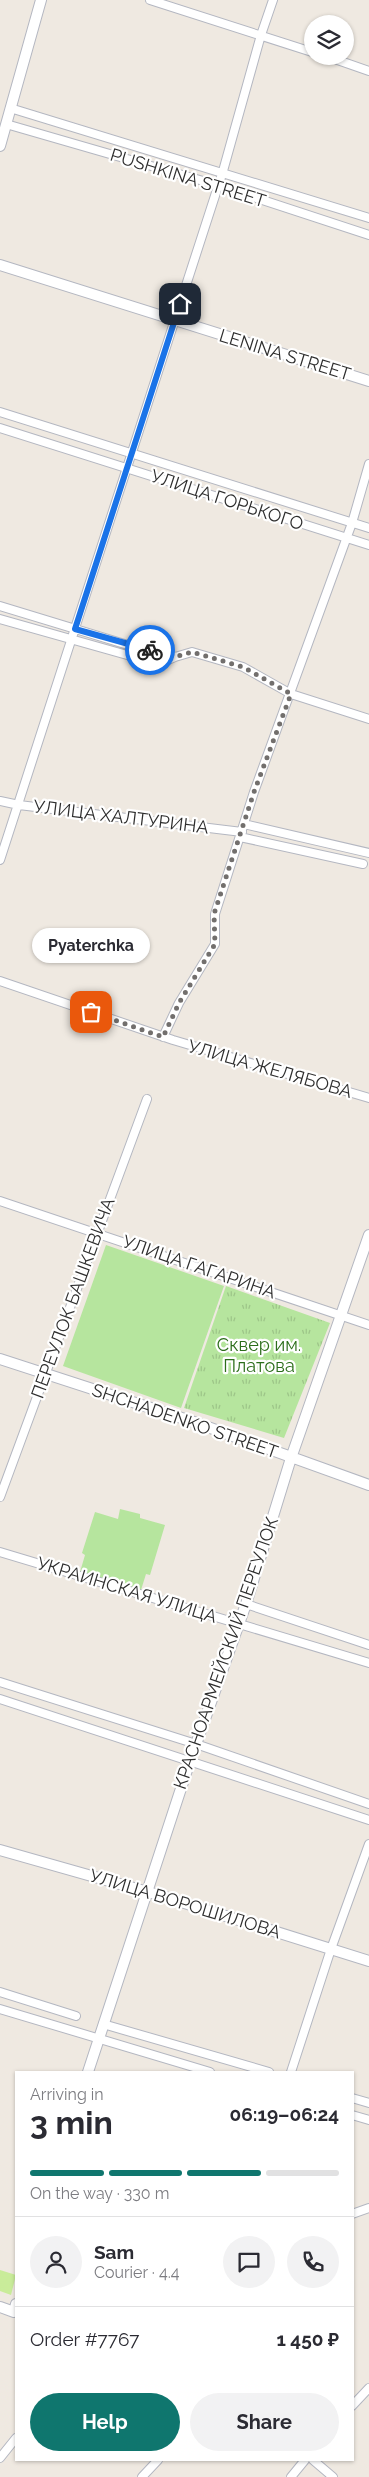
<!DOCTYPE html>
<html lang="en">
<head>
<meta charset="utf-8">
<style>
	body { margin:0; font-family:Raleway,sans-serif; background:#f2f2f3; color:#2b2b33; height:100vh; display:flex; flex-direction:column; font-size:19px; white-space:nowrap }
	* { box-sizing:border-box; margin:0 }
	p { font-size:16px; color:#7c7c81 }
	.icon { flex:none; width:28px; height:28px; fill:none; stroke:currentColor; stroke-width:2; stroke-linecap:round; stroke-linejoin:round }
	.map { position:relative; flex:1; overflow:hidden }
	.drawer { position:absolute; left:15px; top:2071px; width:339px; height:390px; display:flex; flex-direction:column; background:#fff; border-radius:0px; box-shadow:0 1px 4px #0004 }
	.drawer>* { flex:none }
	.tools { position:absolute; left:304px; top:15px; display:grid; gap:10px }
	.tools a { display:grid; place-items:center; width:50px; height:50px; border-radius:50%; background:#fff; box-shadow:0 1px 4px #0004; font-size:25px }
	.pin { position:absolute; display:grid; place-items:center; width:42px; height:42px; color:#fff; margin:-21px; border-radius:10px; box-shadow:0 2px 8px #0006 }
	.courier { position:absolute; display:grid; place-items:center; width:50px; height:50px; margin:-25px; border:4px solid #1a73e8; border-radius:50%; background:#fff; color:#222; box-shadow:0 1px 6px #0007 }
	.bubble { position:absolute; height:35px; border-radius:18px; background:#fff; box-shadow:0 1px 4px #0004; font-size:16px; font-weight:700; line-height:35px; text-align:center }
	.summary em { font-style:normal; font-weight:700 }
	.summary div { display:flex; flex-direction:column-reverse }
	.summary { display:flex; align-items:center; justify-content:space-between; height:85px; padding:0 15px }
	h1 { font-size:32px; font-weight:700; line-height:38px }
	.bar { display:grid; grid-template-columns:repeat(4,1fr); gap:8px 5px; align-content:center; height:60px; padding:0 15px }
	.bar i { height:6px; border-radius:4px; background:#e1e1e2 }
	.bar .active { background:#0f766e }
	.bar p { grid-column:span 4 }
	.line { display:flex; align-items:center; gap:12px; padding:0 15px; border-top:1px solid #e1e1e2 }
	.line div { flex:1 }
	.round { display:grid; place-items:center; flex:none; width:52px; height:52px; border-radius:26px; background:#f2f2f3 }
	.primary-button { display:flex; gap:10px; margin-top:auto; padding:10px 15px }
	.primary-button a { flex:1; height:58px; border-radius:30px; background:#0f766e; color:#fff; font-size:20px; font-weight:700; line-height:58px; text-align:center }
	.primary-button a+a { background:#f2f2f3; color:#2b2b33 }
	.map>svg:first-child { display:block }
</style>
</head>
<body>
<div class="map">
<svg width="369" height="2477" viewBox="0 0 369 2477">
	<defs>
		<pattern id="park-tufts" width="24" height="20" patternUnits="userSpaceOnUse" patternTransform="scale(1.25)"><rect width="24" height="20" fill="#b6e59e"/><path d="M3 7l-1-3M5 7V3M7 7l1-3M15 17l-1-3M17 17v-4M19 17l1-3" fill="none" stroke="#9dc588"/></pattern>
	</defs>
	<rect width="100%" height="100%" fill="#efe9e1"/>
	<path fill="#b6e59e" d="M106,1245L224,1286L181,1408L63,1366Z
		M120,1509L140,1514V1518L165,1525L150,1575L146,1574L141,1590L80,1572L85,1555L82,1553L95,1512L118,1519Z"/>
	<path fill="url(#park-tufts)" d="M226,1286L330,1323L284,1438L184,1408Z"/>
	<path fill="#c9ec9a" d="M0,2270L16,2275L11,2295L0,2291Z"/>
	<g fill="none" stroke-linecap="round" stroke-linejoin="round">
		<defs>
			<path id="street" d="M150,0L312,52
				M326,56L369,71
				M10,108L369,218
				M6,124L217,185L369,235
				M0,412L369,528
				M0,428L369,545
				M0,606L128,645L175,657L192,652L243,667L291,694L369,719
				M0,619L159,664L175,657
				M0,801L19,805L242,832
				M244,824L369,853
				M240,837L363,864
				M0,860L223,171L261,35L273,0
				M0,981L173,1040L369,1098
				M163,1037L179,1003L215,944V914L254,792L352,523L369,464
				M0,1201L369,1325
				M0,1497L147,1099
				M0,1552L369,1663
				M246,1604L369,1645
				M0,1682L196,1744L369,1804
				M0,1699L369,1820
				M0,1992L76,2016
				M0,2009L210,2072
				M103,2024L269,2072
				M291,2072L331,1949L369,1844
				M352,2098L369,2103
				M352,2115L369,2120
				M352,2214L369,2208
				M352,2406L369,2388
				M0,2458L16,2438
				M313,2460L333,2477
				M142,2477L158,2460
				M291,2477L305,2460"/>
			<path id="secondary" d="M0,146L41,0
				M0,265L369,381
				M0,1359L191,1421L369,1485
				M0,1850L162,1896L369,1961
				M88,2072L190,1761L246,1604L291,1458L369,1235
				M0,2307L14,2312L16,2304"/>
		</defs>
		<use href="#street" stroke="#b4b7c1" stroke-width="10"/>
		<use href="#secondary" stroke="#b4b7c1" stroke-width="12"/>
		<use href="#street" stroke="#fff" stroke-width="8"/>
		<use href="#secondary" stroke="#fff" stroke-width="10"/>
	</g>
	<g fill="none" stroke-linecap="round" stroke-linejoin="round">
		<path stroke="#726f6d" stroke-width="5" stroke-dasharray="0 9" d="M91,1012L163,1037L179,1003L215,944L214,914L254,792L291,694L243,667L192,652L175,657L150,650"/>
		<path stroke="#1a73e8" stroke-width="6" d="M150,650L75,629L180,304"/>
	</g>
	<g text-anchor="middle" stroke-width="4.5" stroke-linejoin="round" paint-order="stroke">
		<g font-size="18" fill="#2e2e2e" stroke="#fff">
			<text transform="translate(188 178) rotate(17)" y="6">PUSHKINA STREET</text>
			<text transform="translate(285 355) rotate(17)" y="6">LENINA STREET</text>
			<text transform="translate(227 500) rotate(18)" y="6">УЛИЦА ГОРЬКОГО</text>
			<text transform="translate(121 817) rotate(7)" y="6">УЛИЦА ХАЛТУРИНА</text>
			<text transform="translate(270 1069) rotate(16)" y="6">УЛИЦА ЖЕЛЯБОВА</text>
			<text transform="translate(199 1267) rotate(19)" y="6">УЛИЦА ГАГАРИНА</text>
			<text transform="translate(73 1298) rotate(-70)" y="6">ПЕРЕУЛОК БАШКЕВИЧА</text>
			<text transform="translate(185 1421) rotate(19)" y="6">SHCHADENKO STREET</text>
			<text transform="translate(127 1590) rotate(17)" y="6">УКРАИНСКАЯ УЛИЦА</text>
			<text transform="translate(226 1653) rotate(-71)" y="6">КРАСНОАРМЕЙСКИЙ ПЕРЕУЛОК</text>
			<text transform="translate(185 1904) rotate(17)" y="6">УЛИЦА ВОРОШИЛОВА</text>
		</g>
		<g font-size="18" fill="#2c6e1b" stroke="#fff">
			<text x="259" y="1351">Сквер им.<tspan x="259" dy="21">Платова</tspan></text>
		</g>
	</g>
</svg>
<div class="tools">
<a><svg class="icon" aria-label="layers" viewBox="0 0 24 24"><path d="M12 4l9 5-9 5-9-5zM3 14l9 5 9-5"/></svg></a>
</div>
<div class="pin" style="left:91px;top:1012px;background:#ea580c"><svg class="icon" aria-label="bag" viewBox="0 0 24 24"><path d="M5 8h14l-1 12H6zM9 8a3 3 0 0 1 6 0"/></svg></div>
<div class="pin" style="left:180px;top:304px;background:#1f2937"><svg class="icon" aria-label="home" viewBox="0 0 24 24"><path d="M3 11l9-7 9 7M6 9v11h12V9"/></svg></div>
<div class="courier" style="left:150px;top:650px"><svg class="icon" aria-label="bike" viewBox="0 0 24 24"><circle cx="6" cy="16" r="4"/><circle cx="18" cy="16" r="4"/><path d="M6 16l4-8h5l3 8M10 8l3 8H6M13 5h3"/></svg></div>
<div class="bubble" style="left:32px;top:928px;width:118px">Pyaterchka</div>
<section class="drawer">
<div class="summary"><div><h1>3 min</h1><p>Arriving in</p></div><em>06:19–06:24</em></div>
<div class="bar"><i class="active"></i><i class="active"></i><i class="active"></i><i></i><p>On the way · 330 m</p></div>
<div class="line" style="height:90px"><a class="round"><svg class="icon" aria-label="person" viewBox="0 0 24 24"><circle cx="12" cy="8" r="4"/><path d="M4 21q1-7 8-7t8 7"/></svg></a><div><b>Sam</b><p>Courier · 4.4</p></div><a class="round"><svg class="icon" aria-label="chat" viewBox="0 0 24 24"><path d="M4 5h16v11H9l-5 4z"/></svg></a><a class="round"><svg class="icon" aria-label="phone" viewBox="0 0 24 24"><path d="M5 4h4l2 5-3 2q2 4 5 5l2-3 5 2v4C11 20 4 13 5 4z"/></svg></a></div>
<div class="line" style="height:65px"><div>Order #7767</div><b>1 450 ₽</b></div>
<div class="primary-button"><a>Help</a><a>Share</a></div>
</section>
</div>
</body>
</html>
